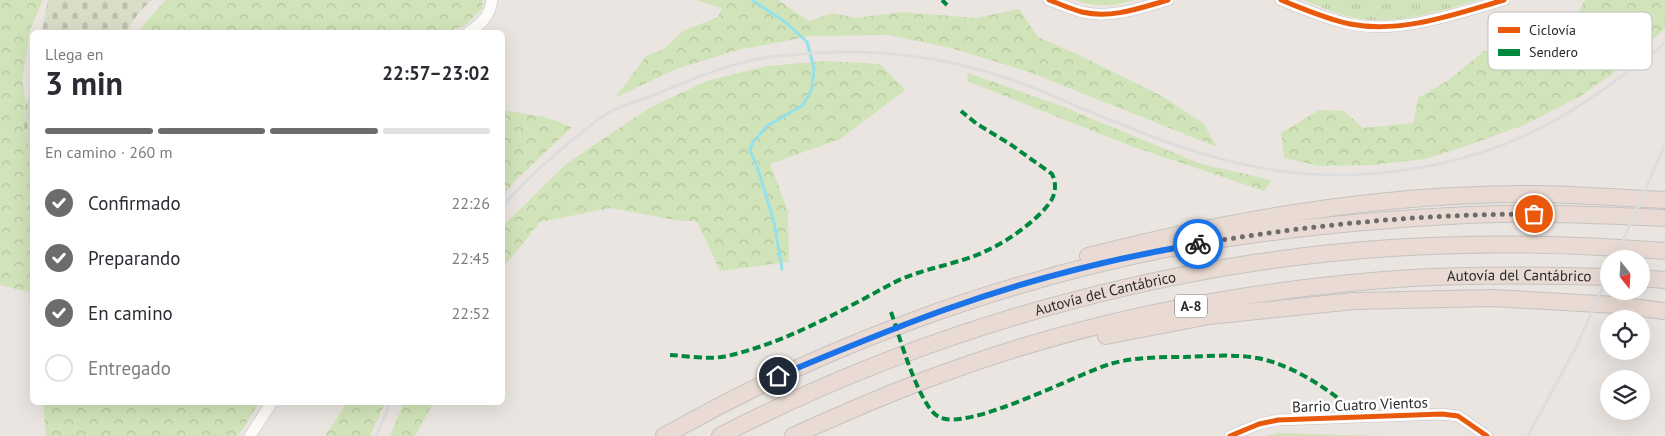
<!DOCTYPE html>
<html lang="es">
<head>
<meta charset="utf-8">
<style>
	body { margin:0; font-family:"PT Sans",sans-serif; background:#f7f7f7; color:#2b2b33; height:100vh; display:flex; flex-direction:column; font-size:19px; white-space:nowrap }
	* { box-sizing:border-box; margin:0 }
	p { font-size:16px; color:#7c7c81 }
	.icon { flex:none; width:28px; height:28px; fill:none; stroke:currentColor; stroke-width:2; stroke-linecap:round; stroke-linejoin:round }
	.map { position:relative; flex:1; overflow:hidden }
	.panel { position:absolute; left:30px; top:30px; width:475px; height:375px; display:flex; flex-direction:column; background:#fff; border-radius:8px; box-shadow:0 5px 20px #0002 }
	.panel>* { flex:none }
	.needle { width:32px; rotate:162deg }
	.tools { position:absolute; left:1600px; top:250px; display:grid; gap:10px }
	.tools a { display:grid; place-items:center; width:50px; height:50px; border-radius:50%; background:#fff; box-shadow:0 5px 20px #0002; font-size:25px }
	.pin { position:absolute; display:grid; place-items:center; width:42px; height:42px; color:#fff; margin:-21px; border:2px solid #fff; border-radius:50%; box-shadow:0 1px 5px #0007 }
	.courier { position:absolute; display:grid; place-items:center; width:50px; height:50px; margin:-25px; border:4px solid #1a73e8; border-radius:50%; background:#fff; color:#222; box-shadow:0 1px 6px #0007 }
	.headline em { font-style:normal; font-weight:700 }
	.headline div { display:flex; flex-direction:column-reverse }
	.headline { display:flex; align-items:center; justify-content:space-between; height:85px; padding:0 15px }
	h1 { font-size:32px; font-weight:700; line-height:38px }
	.bar { display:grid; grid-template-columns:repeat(4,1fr); gap:8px 5px; align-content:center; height:60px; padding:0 15px }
	.bar i { height:6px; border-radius:4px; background:#e1e1e2 }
	.bar .active { background:#6e6c6a }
	.bar p { grid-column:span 4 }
	ol { padding:0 15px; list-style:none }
	li { display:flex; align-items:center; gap:15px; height:55px }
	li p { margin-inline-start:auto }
	li .icon { padding:5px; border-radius:50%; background:#6e6c6a; color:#fff; stroke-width:4 }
	li:last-child { color:#7c7c81 }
	li i { width:28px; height:28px; border:2px solid #e1e1e2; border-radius:50% }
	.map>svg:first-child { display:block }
</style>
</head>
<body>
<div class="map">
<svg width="1665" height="436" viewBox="0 0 1665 436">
	<defs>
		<pattern id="grass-tufts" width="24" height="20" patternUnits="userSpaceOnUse" patternTransform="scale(1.25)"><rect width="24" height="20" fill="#d1e4b9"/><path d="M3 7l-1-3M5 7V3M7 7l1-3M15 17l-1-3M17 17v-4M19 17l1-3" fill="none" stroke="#b4c49f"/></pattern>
		<pattern id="forest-crowns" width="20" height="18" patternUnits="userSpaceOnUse" patternTransform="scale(1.25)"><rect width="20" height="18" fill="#d1e4b9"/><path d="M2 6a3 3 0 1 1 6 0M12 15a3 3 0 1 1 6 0" fill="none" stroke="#b4c49f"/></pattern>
		<pattern id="cemetery-stones" width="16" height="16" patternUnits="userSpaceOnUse" patternTransform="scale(1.25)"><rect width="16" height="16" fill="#d8ddc8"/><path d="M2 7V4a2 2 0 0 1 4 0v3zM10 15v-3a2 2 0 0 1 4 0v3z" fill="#babeac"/></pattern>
	</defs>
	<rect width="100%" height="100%" fill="#eae5e0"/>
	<path fill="url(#grass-tufts)" d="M1075,0H1135C1114,6 1096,8 1075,0Z
		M1303,0H1478C1440,11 1401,24 1361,19C1341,16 1321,7 1303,0Z
		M1277,433L1379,436H1266Z"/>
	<path fill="url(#forest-crowns)" d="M0,0H43L30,30L22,81L26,104L24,114L30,168L32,170V317L29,292L0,285Z
		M166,0H482L483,8L464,26L446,32H138L149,18Z
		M696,0H778L809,21L832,13L856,18L901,12L976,18L1019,9L1038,37L1081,56L1162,96L1204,124L1217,147L1029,72L951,48L889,35L811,36L738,50L676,69L615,98L646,56L664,49L683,31L718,17L722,8Z
		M1585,0H1665V28L1629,62L1579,97L1524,125L1463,147L1425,159L1373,165L1319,166L1284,158L1281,133L1319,110L1344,111L1363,128L1413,123L1418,98L1450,79L1484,51L1516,50L1535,64L1564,37Z
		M826,61L880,64L905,90L840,139L770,164L788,211L789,262L720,271L697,221H680L611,208L540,222L503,268V226L566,164L649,108L707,81L767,66Z
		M968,73L1064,107L1201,164L1272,180L1264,191L1128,145L967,81Z
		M503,110L545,117L572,127L514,182L503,196Z
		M43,403V402L259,403L244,427L237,436H46Z
		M345,403H385L370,436H325L342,411Z
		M404,403H433L415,436H390Z"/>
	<path fill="url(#cemetery-stones)" d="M48,0H152C141,9 133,19 127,32H42Z
		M32,90V170L30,168C27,140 18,115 32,90Z"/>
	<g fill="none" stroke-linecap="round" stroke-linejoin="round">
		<path stroke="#95e0ea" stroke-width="3" d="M752,0L785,22L807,42L814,68L812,89L803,105L767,126L753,142L750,150L759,172L774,222L782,269"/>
		<defs>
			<path id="minor" d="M1049,0C1060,4 1071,9 1082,12C1111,19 1140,8 1168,0
				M1281,0C1304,9 1326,19 1350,24C1402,34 1455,14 1504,0
				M469,32C482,24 490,15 492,0
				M250,436L272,402
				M1230,436L1259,424L1278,420L1442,414L1458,416L1487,436"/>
			<g id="highway">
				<path d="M1088,256C1229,220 1372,195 1518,194C1567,193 1616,198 1665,200"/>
				<path d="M1641,278L1665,280"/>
				<path d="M1106,336L1209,316L1354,301L1493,298L1616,305L1665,311"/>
				<path d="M664,436C819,348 991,284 1166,249C1265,230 1366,220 1467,215C1533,212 1599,215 1665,218"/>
				<path id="s1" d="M720,436C924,330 1161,263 1391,248C1482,242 1574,244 1665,251"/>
				<path id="s2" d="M793,436C837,416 881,397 925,380C1080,321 1246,289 1411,278C1477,274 1543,275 1609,277"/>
			</g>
		</defs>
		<use href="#minor" stroke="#c3c2c1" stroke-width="12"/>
		<use href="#highway" stroke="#c5c3c1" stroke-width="18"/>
		<use href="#minor" stroke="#fcfbfa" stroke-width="11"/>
		<use href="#highway" stroke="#e9dad3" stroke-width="16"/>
		<path stroke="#deddde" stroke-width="3" d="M502,207C527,178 555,153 585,130C593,124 601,116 610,112C623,105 638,101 651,96C686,82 721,66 758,59C772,56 787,55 802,54C873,48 938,55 1006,78C1030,85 1053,96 1076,106C1148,136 1220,166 1298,173C1386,181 1482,163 1559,118C1593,98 1625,74 1657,50L1665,42
			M1615,259L1665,144
			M376,436L391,402
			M1528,436L1577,345L1609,273"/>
		<path stroke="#00873e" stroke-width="4" stroke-dasharray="8 4" stroke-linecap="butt" d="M942,0L947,5
			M891,312C899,335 919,407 939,417C968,432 1077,374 1110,364C1134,357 1161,357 1185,357C1208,356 1234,354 1257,358C1298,366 1330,392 1362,416
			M670,355C688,356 709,360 727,356C785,343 841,311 893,283C924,267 959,265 990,249C1008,241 1042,217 1052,199C1056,191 1056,182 1052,174L1010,144L977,124L961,111"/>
		<defs>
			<path id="cycleway" d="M1049,0C1060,4 1071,9 1082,12C1111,19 1140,8 1168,0
				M1281,0C1304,9 1326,19 1350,24C1402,34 1455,14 1504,0
				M1230,436L1259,424L1278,420L1442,414L1458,416L1487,436"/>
		</defs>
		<use href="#cycleway" stroke="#fff" stroke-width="8"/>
		<use href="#cycleway" stroke="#e8590c" stroke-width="5"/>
	</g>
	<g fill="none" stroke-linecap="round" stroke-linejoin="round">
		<path stroke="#6e6c6a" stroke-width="5" stroke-dasharray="0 9" d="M1198,244C1308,225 1421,214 1534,214"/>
		<path stroke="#1a73e8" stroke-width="6" d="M778,376C833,353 888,330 944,310C1024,281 1114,258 1198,244"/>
	</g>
	<g text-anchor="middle" stroke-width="5" stroke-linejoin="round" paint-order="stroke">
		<rect fill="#fff" stroke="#6b6b6b" stroke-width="1" x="1175" y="294.5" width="32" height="23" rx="4"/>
		<g font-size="14" font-weight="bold" fill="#2b2b2b">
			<text x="1191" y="311">A-8</text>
		</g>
		<g font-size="15" fill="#2b2b2b" stroke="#fff">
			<text dy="5" stroke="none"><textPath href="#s2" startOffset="750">Autovía del Cantábrico</textPath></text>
			<text dy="5" stroke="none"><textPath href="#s1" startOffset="412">Autovía del Cantábrico</textPath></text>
			<text transform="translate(1360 405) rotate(-2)" y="5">Barrio Cuatro Vientos</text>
		</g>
	</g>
	<rect x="1488" y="12" width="164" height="58" rx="8" fill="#fff" stroke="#bfbfbf" stroke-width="1"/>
	<rect x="1498" y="27" width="22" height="6" fill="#e8590c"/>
	<rect x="1498" y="49" width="22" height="7" fill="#00873e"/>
	<g font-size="14" fill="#2b2b2b">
		<text x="1529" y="35">Ciclovía</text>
		<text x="1529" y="57">Sendero</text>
	</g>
</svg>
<div class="tools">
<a><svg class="needle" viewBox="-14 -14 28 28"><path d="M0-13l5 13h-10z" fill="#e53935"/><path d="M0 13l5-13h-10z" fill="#7c7c81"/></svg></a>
<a><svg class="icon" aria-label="locate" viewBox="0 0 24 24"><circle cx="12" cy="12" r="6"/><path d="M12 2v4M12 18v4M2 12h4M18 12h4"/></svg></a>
<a><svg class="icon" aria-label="layers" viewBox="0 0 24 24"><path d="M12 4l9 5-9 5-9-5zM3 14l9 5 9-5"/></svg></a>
</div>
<div class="pin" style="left:1534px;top:214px;background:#ea580c"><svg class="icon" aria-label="bag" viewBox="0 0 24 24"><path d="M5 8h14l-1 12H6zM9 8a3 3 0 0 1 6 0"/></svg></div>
<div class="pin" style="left:778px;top:376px;background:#1f2937"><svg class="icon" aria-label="home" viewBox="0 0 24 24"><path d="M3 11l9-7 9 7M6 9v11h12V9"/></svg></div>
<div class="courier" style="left:1198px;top:244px"><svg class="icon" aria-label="bike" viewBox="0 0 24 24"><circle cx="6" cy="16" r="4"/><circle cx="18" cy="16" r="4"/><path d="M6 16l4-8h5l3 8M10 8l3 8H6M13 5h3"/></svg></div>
<section class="panel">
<div class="headline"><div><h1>3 min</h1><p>Llega en</p></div><em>22:57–23:02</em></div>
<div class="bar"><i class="active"></i><i class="active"></i><i class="active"></i><i></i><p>En camino · 260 m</p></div>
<ol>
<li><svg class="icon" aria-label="check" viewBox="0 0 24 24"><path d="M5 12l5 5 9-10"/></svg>Confirmado<p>22:26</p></li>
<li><svg class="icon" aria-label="check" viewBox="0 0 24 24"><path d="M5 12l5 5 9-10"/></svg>Preparando<p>22:45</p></li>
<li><svg class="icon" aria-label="check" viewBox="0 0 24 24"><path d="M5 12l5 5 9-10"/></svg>En camino<p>22:52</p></li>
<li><i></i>Entregado</li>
</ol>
</section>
</div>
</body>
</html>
